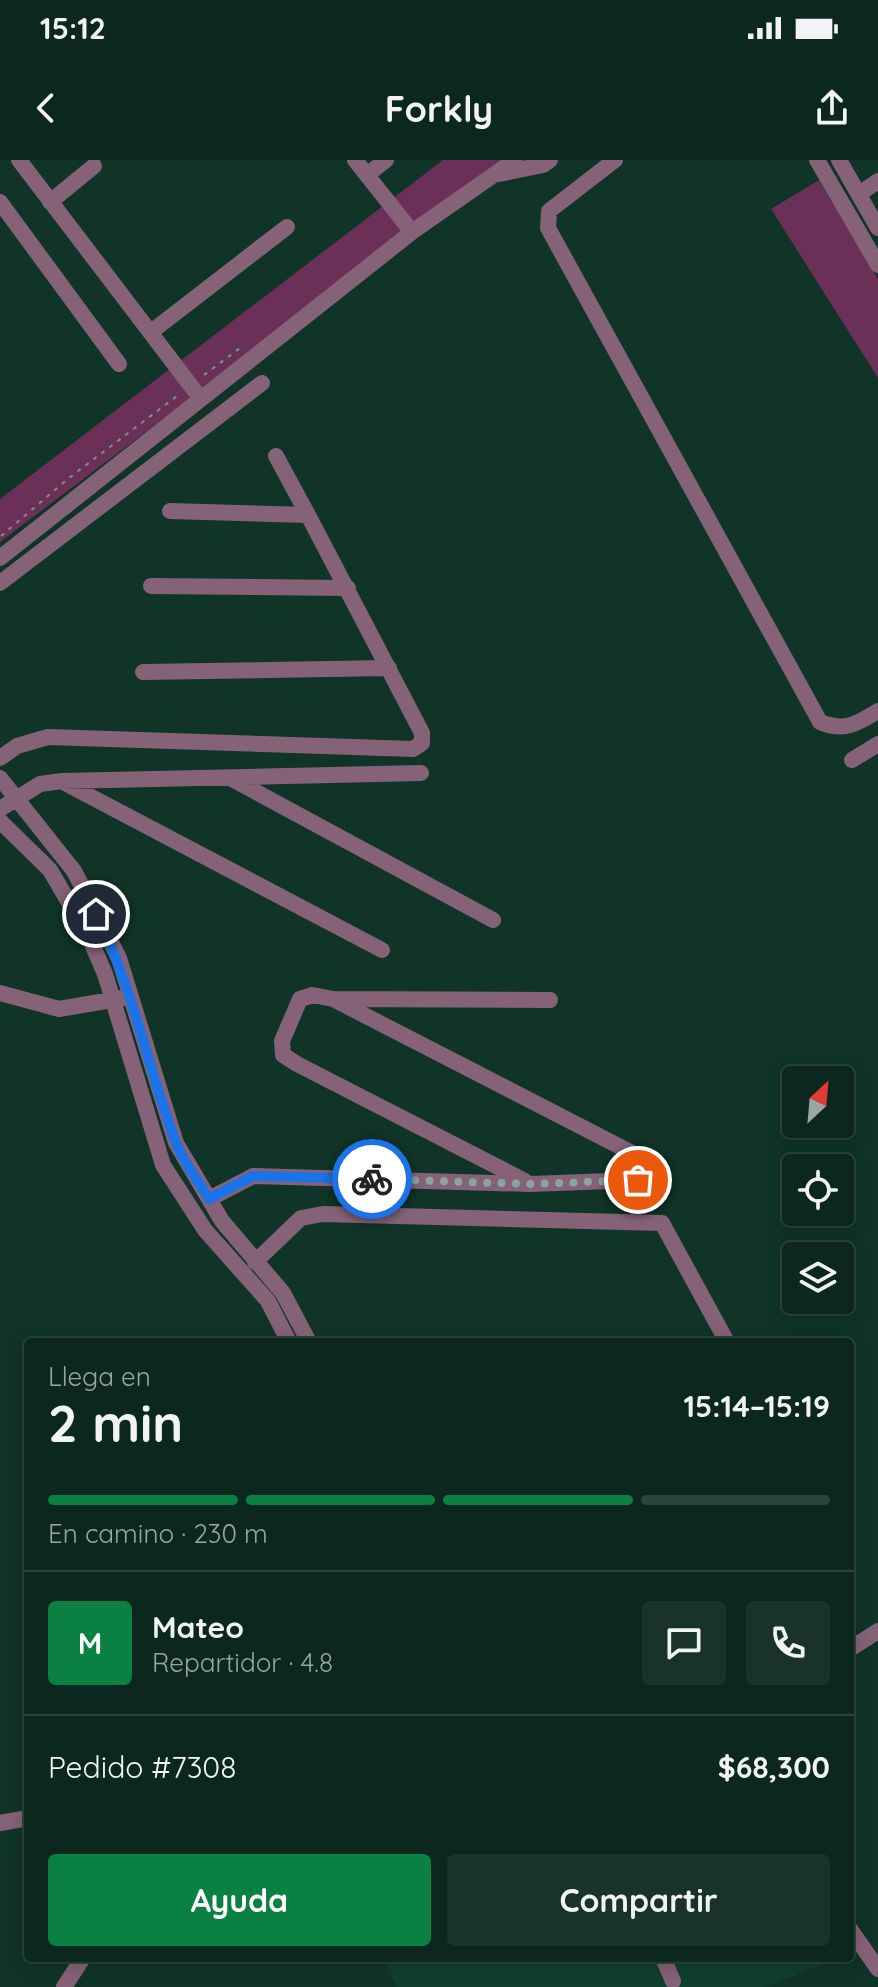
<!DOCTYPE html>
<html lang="es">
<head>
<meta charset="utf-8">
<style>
	body { margin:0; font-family:Quicksand,sans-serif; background:#1a332a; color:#f1f3f6; height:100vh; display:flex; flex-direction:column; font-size:30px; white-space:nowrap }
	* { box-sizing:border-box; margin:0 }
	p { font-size:26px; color:#9aa5a4 }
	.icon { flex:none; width:44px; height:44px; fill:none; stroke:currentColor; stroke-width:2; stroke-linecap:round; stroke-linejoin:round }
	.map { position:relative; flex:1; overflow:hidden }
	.drawer { position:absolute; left:24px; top:1178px; width:830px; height:624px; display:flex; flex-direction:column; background:#0c271d; border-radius:8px; box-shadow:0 4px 20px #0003,0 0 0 2px #2c443b }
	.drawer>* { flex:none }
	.needle { width:52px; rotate:26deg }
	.tools { position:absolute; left:782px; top:906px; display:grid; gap:16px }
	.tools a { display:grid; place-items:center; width:72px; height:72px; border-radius:8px; background:#0c271d; box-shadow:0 4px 20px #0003,0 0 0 2px #2c443b; font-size:40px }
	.pin { position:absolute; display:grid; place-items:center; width:68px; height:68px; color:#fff; margin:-34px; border:4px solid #fff; border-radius:50%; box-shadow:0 2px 8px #0007 }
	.courier { position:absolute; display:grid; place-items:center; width:80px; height:80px; margin:-40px; border:6px solid #1a73e8; border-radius:50%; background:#fff; color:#222; box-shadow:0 2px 10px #0007 }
	.overview em { font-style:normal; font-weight:700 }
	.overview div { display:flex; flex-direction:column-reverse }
	.overview { display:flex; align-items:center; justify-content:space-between; height:136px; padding:0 24px }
	h1 { font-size:52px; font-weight:700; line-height:60px }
	.bar { display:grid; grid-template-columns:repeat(4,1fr); gap:12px 8px; align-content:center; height:96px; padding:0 24px }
	.bar i { height:10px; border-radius:6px; background:#2c443b }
	.bar .on { background:#0b8043 }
	.bar p { grid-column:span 4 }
	.line { display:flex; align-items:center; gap:20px; padding:0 24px; border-top:2px solid #2c443b }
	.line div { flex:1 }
	.round { display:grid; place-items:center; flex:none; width:84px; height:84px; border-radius:8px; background:#1a332a }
	.action { display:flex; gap:16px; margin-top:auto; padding:16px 24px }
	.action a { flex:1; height:92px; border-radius:8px; background:#0b8043; color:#fff; font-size:32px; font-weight:700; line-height:92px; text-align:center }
	.action a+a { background:#1a332a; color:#f1f3f6 }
	.status { display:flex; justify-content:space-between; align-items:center; height:56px; padding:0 40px; background:#0c271d; direction:ltr }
	.status svg { height:22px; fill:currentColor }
	header { display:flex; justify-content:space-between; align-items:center; height:104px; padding:0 24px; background:#0c271d; font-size:36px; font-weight:700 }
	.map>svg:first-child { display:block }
</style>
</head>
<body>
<div class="status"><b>15:12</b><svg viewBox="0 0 49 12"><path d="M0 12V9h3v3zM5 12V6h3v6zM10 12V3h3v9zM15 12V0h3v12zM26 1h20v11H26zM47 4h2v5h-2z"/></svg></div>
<header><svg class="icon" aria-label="back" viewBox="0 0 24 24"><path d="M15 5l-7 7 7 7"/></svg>Forkly<svg class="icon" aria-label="share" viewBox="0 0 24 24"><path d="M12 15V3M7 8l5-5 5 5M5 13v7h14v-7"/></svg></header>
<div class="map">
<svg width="878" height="1827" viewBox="0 0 878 1827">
	<rect width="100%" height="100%" fill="#103427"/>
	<path fill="#113f2f" d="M381,1798H839L765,1827H397Z"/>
	<path fill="#6b3057" d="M443,0H506L0,382V339Z
		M819,20L878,119V218L771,49Z"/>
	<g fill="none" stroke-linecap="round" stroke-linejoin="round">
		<path stroke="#789389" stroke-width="2" stroke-dasharray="4 6" stroke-linecap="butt" d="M204,215L244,185
			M1,376L69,318L177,236"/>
		<path stroke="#866278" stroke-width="16" d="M19,0L201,239
			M355,0L412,72
			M615,0L549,51L548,68L820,562C844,572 857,564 878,551
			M817,0L878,105
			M839,0L878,68
			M499,14L543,5L550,0
			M367,15L386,0
			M859,34L878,21
			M0,42L119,204
			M50,42L94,6
			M151,172L287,67
			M276,296L308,355
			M0,398L412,72L515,0
			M0,423L262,223
			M151,426L348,428
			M143,512L389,508
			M0,598L17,586L48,577L413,589L422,583V573L308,355L170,351
			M852,600L878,584
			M0,618L74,711L119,798L176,983L222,1061L283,1133L309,1182
			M232,619L493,760
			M63,622L382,790
			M0,649L40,624L62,621L421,613
			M0,661L50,710L89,777L105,814L163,1005L205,1070L268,1141L289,1182
			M0,833L59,849L123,838
			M525,1021L297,904L283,895L282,881L300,839L313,835L333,839L550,840
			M209,1039L253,1016L530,1024L638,1020L646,1009L638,996L333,839
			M255,1102L301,1058L323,1054L662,1063L727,1182
			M850,1489L878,1471
			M0,1663L28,1658
			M850,1769L878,1809
			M663,1798L673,1821
			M64,1827L83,1798"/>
	</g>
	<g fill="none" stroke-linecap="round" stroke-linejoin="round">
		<path stroke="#8ca49b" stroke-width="8" stroke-dasharray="0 14.4" d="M372,1019L530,1024L638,1020"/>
		<path stroke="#1a73e8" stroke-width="10" d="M96,754C133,827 147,905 175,980C182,1001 198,1020 209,1039L253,1016L372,1019"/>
	</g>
</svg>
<div class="tools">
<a><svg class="needle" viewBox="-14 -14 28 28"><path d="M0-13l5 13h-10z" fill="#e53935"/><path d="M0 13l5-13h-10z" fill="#9aa5a4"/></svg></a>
<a><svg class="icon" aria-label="locate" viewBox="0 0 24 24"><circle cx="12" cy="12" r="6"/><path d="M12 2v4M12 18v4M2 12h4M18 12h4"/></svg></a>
<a><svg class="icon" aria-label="layers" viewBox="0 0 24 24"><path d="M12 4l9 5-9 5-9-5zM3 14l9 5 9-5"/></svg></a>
</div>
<div class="pin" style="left:638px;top:1020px;background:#ea580c"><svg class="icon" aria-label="bag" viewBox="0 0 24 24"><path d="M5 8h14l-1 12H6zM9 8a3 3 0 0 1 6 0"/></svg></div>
<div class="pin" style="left:96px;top:754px;background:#1f2937"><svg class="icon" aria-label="home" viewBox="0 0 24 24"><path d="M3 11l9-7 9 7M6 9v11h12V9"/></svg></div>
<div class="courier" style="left:372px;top:1019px"><svg class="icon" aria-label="bike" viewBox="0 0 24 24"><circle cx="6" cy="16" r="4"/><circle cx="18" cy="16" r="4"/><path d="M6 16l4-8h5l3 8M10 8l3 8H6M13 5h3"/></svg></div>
<section class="drawer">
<div class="overview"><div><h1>2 min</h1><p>Llega en</p></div><em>15:14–15:19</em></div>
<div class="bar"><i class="on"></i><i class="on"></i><i class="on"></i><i></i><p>En camino · 230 m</p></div>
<div class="line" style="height:144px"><b class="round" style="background:#0b8043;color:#fff">M</b><div><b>Mateo</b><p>Repartidor · 4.8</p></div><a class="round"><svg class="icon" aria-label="chat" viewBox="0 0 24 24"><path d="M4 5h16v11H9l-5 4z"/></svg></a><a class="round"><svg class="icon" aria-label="phone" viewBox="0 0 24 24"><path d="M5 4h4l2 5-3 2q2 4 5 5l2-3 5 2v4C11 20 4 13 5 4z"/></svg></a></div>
<div class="line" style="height:104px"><div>Pedido #7308</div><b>$68,300</b></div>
<div class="action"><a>Ayuda</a><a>Compartir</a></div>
</section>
</div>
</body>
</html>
